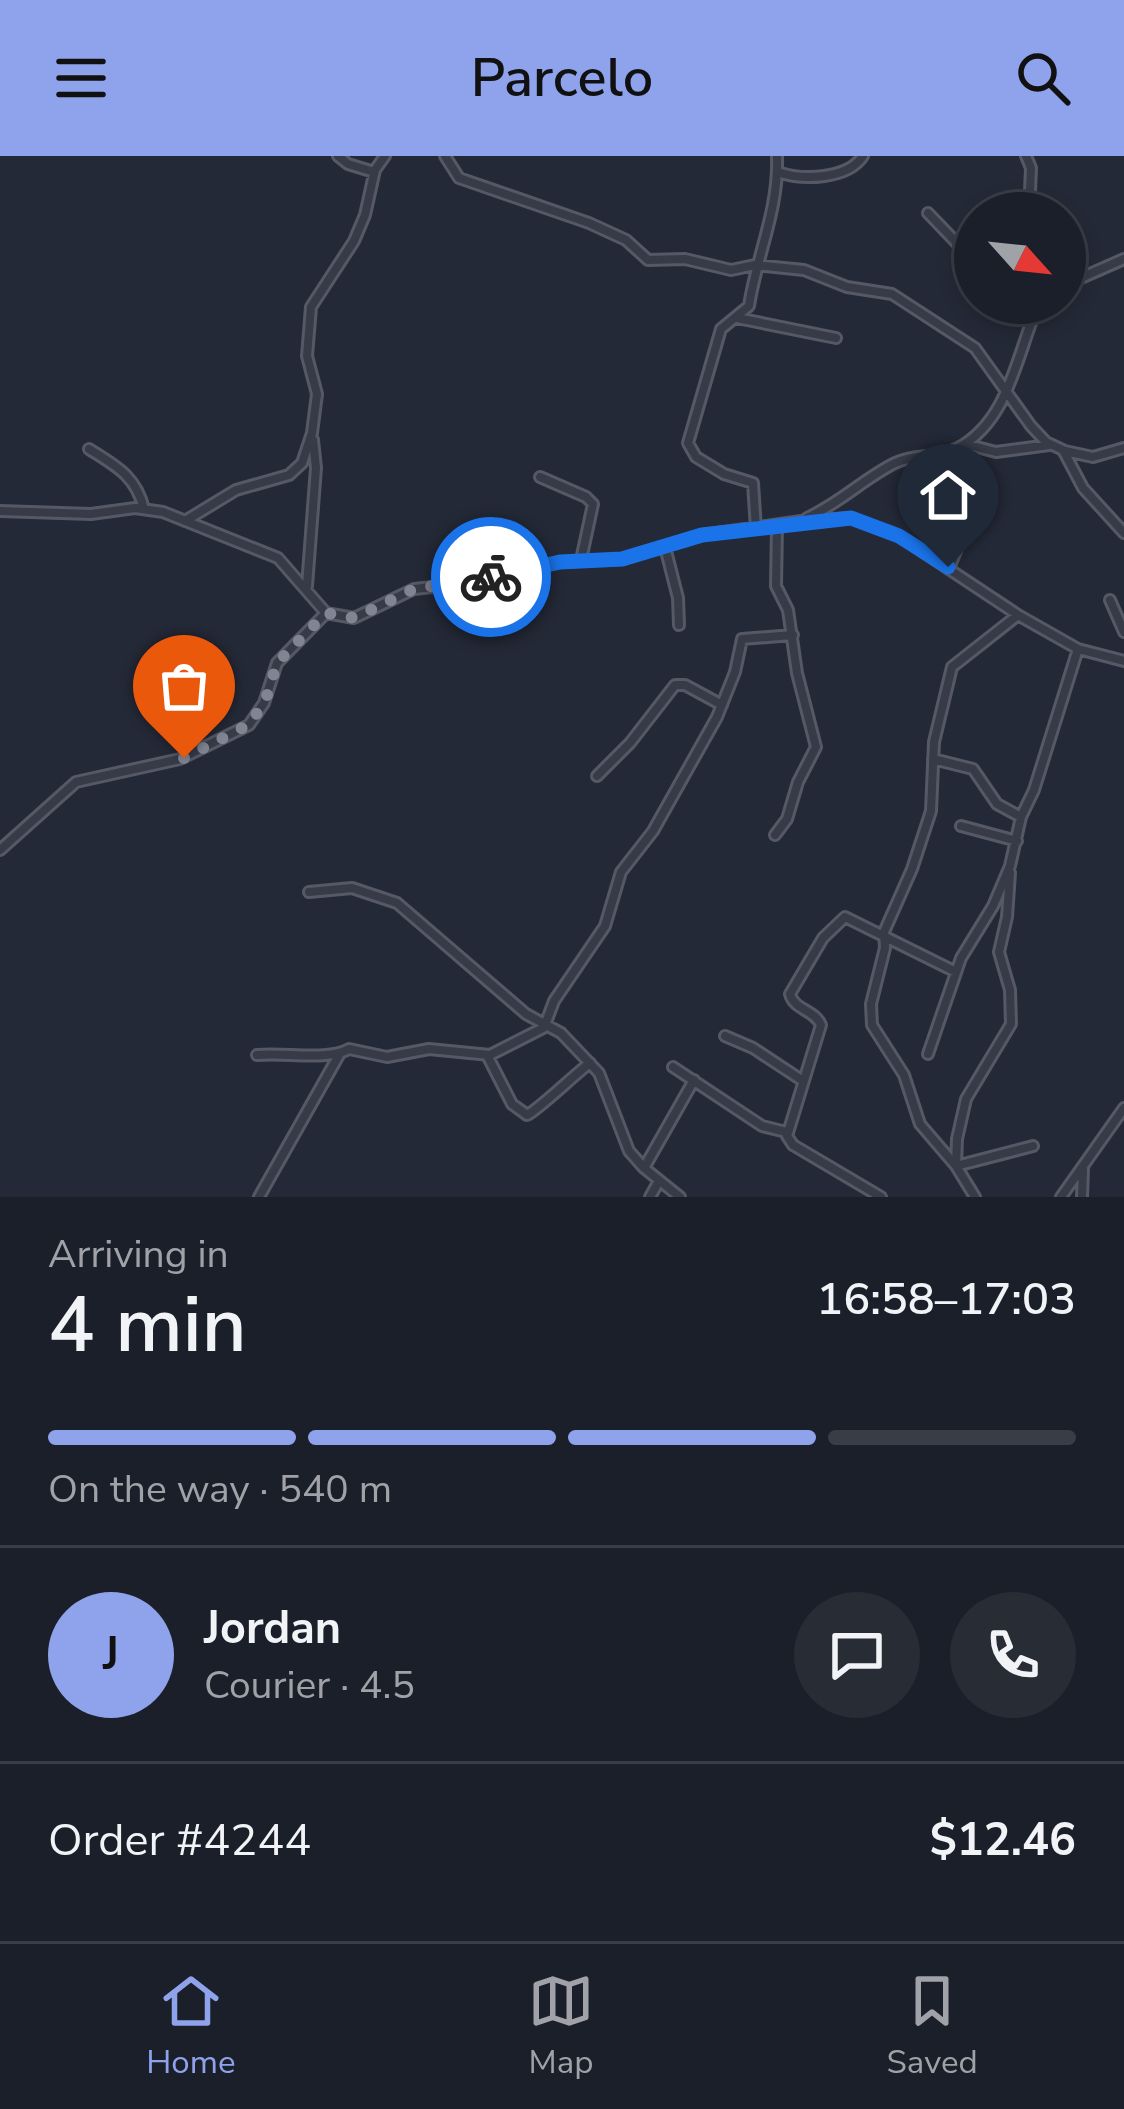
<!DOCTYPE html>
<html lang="en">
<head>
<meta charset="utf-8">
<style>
	body { margin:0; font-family:"Nunito Sans",sans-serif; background:#282c35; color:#f1f3f6; height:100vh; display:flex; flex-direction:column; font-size:45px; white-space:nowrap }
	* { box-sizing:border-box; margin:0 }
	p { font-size:39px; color:#a0a2a8 }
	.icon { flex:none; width:66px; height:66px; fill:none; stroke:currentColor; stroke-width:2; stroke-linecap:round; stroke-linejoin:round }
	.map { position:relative; height:1041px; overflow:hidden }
	.side { display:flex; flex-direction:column; background:#1b1f29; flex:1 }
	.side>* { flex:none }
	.needle { width:78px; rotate:117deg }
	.fabs { position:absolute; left:954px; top:36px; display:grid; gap:24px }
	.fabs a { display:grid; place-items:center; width:132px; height:132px; border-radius:50%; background:#1b1f29; box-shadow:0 6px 18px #0003,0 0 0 3px #393d46; font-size:60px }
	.pin { position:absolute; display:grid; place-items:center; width:102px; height:102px; color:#fff; margin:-123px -51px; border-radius:50% 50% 50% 0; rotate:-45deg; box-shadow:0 0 12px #0007 }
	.pin .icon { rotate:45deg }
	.courier { position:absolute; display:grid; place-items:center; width:120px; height:120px; margin:-60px; border:9px solid #1a73e8; border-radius:50%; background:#fff; color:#222; box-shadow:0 3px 15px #0007 }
	.summary em { font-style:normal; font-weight:600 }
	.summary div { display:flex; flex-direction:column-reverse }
	.summary { display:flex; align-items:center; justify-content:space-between; height:204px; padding:0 48px }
	h1 { font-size:78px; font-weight:600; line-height:90px }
	.bar { display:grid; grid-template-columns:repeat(4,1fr); gap:18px 12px; align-content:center; height:144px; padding:0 48px }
	.bar i { height:15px; border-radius:9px; background:#393d46 }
	.bar .selected { background:#8fa3ec }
	.bar p { grid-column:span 4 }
	.line { display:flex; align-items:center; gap:30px; padding:0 48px; border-top:3px solid #393d46 }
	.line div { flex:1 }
	.round { display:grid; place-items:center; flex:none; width:126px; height:126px; border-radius:63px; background:#282c35 }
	header { display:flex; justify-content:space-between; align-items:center; height:156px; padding:0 48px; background:#8fa3ec; color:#111; font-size:54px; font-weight:600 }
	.menu { display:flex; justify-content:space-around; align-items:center; height:168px; border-top:3px solid #393d46; background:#1b1f29; font-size:33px; color:#a0a2a8 }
	.menu a { display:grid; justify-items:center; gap:6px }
	.menu .selected { color:#8fa3ec }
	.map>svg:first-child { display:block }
</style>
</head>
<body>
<header><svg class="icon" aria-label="menu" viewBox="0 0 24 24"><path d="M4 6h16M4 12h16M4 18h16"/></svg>Parcelo<svg class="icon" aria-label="search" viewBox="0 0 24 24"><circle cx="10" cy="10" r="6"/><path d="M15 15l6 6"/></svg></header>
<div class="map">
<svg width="1124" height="1041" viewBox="0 0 1124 1041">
	<rect width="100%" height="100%" fill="#242937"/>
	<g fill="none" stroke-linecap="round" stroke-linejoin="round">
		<defs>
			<path id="minor" d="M338,0L348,8L374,16
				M445,0L459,22L589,67L626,84L648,104L685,103L731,114L755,109L804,114L847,131L892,138L975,192L1031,270L1046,286L1063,294L1083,332L1124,377
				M1026,0L1031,12L1029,57
				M778,16C803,25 848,23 863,0
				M928,57L975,106
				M1065,129L1124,103
				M1019,147L1034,159
				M737,162L836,182
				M965,288L996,296L1049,289
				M89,293C116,310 136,320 144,353
				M1065,295L1093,301L1124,292
				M540,321L586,341L593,348L581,404
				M0,355L91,358L135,352L163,356L278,402L326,457L354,462L414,433L461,428L561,406L623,403L702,379L801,365L851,362L899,380L1018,459L1078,493L1124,505
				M934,356L965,374L949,412
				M807,362C840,347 863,323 895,307C916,297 938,303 958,292C1010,264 1017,196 1039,147
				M185,365L236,334L289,319L302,307L312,277L317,238L307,200L311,151L354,85L365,59L375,14L385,0
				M756,373L753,327L724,318L696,301L688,287L721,173L749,150C757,98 779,54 777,0
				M665,391L678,442L679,469
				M307,430L316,312L313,284
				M1110,444L1124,476
				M1018,459L952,511L934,586L931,655L912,713L884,776L885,792L871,848L872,869L904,919L920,968L956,1010L1033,990
				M933,603L973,613L997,648L1021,661
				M597,620L630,587L675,529H685L722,549
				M961,670L1017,685
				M775,679L787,663L798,626L816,591L797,517L788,454L776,430L777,370
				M0,694L76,626L180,603L249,569L264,547L277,507L326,457
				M309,736L352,732L397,747L526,858L561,877L599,917L629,995L644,1012L680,1041
				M545,869L554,845L605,770L621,716L653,675L717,561L735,516L742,483L793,479
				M725,880L753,892L803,925
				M928,898L961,802L993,750L1010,710L1021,661L1034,634L1078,493
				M257,899C284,896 328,905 349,893L387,901L429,893L490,899L547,870
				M487,899L512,948L527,959C538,954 574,919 590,907
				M673,911L762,970L786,976
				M644,1012L694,924
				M259,1041L339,899
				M650,1041L659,1025
				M881,1041L793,989L787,980L821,869C815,854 794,854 790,838L823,782L845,761L956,816
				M975,1041L956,1010L957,983L966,943L1011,868L1010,834L999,796L1007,761L1010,717
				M1061,1041L1124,952
				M1082,1041L1083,1013"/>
		</defs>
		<use href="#minor" stroke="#555965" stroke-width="14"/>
		<use href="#minor" stroke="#373b48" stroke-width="8"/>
	</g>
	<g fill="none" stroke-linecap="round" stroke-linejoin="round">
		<path stroke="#808593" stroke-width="12" stroke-dasharray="0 21.6" d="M184,602L250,568L266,543L277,507L326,457L354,462L414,433L491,421"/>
		<path stroke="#1a73e8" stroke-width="15" d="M491,421L560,406L622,403L702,379L851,362L899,380L948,411"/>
	</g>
</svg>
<div class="fabs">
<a><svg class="needle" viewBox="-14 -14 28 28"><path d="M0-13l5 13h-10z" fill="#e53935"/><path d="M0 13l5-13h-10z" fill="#a0a2a8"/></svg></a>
</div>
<div class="pin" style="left:184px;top:602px;background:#ea580c"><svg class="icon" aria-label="bag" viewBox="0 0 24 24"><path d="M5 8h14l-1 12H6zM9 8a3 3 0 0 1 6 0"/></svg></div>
<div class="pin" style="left:948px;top:411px;background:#1f2937"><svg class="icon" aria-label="home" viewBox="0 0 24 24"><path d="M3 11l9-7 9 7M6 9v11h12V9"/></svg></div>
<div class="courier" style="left:491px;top:421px"><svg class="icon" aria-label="bike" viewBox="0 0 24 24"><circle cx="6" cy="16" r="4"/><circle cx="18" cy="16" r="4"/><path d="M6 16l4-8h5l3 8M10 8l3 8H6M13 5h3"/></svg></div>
</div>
<section class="side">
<div class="summary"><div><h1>4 min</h1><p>Arriving in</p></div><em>16:58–17:03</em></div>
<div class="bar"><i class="selected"></i><i class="selected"></i><i class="selected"></i><i></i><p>On the way · 540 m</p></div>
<div class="line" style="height:216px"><b class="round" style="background:#8fa3ec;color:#111">J</b><div><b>Jordan</b><p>Courier · 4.5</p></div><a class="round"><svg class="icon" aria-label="chat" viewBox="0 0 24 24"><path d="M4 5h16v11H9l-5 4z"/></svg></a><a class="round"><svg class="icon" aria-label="phone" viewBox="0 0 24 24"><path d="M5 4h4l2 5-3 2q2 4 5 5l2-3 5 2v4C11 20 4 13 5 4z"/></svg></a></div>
<div class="line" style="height:156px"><div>Order #4244</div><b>$12.46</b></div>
</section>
<nav class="menu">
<a class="selected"><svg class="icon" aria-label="home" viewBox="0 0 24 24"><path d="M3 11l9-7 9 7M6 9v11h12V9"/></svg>Home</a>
<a><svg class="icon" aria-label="map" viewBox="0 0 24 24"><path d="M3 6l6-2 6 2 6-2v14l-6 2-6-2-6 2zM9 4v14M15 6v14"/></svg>Map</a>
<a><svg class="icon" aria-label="saved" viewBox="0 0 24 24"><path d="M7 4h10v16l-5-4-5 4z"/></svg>Saved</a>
</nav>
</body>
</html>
